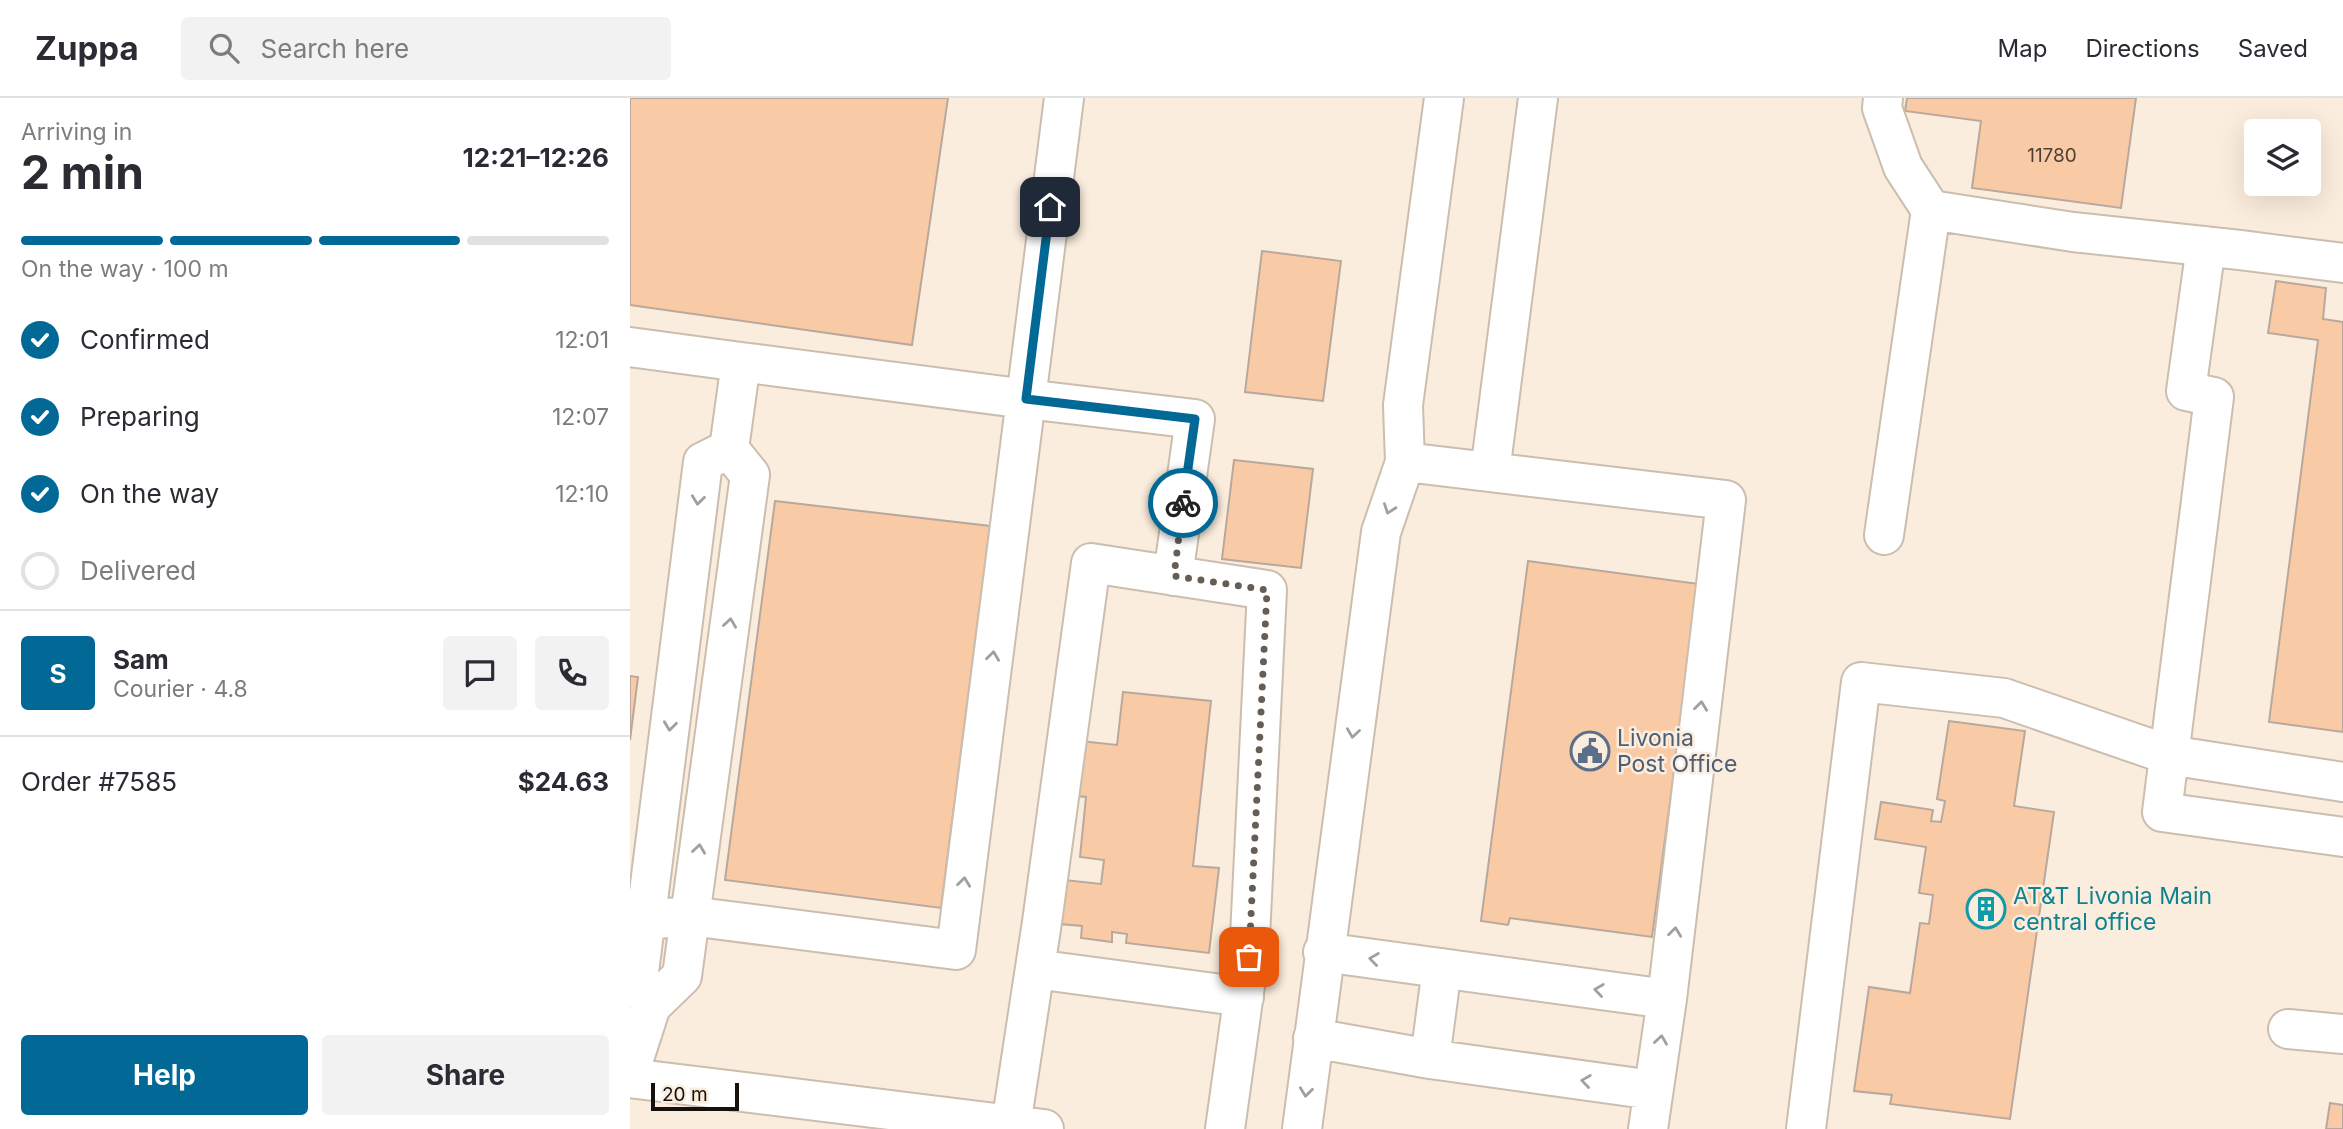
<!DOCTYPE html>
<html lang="en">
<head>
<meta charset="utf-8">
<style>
	body { margin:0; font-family:Inter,sans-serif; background:#f2f2f3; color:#2b2b33; height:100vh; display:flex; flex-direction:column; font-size:26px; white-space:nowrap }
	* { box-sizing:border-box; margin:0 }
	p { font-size:23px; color:#7c7c81 }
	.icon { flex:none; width:38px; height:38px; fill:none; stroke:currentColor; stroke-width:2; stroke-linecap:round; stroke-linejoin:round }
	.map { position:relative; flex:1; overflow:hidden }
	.side { display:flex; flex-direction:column; background:#fff; width:630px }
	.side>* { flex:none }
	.fabs { position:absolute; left:1614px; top:21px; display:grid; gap:14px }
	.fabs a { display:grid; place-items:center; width:77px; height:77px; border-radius:7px; background:#fff; box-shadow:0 7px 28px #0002; font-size:35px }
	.scale { position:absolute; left:21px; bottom:18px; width:88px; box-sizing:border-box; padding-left:7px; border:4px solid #16110c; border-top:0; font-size:19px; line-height:24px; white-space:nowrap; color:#16110c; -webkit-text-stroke:5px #fbeddd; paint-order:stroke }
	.pin { position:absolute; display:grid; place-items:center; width:60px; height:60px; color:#fff; margin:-30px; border-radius:14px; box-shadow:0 4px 10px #0006 }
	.courier { position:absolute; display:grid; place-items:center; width:70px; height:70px; margin:-35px; border:5px solid #026997; border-radius:50%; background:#fff; color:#222; box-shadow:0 2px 9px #0007 }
	.summary em { font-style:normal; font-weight:700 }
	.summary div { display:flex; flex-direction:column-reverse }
	.summary { display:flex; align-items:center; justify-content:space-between; height:119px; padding:0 21px }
	h1 { font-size:46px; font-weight:700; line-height:52px }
	.bar { display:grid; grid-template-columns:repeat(4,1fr); gap:10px 7px; align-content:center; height:84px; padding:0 21px }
	.bar i { height:9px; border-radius:5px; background:#e1e1e2 }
	.bar .selected { background:#026997 }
	.bar p { grid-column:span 4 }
	.line { display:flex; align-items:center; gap:18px; padding:0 21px; border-top:2px solid #e1e1e2 }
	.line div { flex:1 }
	.round { display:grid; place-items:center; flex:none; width:74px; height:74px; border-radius:7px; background:#f2f2f3 }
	ol { padding:0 21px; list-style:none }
	li { display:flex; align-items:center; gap:21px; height:77px }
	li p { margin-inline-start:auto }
	li .icon { padding:7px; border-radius:50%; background:#026997; color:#fff; stroke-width:4 }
	li:last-child { color:#7c7c81 }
	li i { width:38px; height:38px; border:4px solid #e1e1e2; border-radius:50% }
	.primary-button { display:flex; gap:14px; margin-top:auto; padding:14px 21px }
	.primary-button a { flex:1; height:80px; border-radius:7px; background:#026997; color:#fff; font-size:28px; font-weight:700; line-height:80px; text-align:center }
	.primary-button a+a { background:#f2f2f3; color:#2b2b33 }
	header { display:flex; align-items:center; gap:42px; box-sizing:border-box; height:98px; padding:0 35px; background:#fff; border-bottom:2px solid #e1e1e2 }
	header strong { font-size:33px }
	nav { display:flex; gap:38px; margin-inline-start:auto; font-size:24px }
	.search { width:490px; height:63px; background:#f2f2f3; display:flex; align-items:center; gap:18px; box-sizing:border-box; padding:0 24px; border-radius:7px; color:#7c7c81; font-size:26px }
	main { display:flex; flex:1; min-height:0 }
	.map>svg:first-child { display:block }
</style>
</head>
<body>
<header>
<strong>Zuppa</strong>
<div class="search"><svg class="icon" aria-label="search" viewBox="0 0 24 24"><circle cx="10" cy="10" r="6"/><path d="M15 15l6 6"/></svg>Search here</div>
<nav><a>Map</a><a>Directions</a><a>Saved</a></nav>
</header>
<main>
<section class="side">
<div class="summary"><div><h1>2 min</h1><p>Arriving in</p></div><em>12:21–12:26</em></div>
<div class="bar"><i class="selected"></i><i class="selected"></i><i class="selected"></i><i></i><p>On the way · 100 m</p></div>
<ol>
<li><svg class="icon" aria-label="check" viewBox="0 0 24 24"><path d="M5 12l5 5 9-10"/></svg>Confirmed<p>12:01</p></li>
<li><svg class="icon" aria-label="check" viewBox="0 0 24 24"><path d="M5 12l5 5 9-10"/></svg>Preparing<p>12:07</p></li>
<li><svg class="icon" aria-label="check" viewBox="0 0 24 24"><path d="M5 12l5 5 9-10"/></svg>On the way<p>12:10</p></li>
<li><i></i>Delivered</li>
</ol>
<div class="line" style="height:126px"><b class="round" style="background:#026997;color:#fff">S</b><div><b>Sam</b><p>Courier · 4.8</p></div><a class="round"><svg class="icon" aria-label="chat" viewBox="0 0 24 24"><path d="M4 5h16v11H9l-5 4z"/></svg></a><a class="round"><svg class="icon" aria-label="phone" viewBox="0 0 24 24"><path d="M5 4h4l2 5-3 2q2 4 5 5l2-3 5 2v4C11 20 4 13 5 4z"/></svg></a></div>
<div class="line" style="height:91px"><div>Order #7585</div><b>$24.63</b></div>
<div class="primary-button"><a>Help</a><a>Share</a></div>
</section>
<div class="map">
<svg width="1713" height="1031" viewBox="0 0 1713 1031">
	<rect width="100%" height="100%" fill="#fbeddd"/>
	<path fill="#f9caa6" stroke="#b9a89b" stroke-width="2" d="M0,0H318L282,247L0,207Z
		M1277,0H1506L1491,110L1342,90L1351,23L1275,13Z
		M632,153L711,163L693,303L615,294Z
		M1646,183L1696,190L1693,221L1713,224V634L1639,624L1688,242L1638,235Z
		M604,362L683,371L671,470L592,461Z
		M145,403L360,428L311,810L95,782Z
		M898,463L1069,486L1022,839L880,820L878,827L851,823Z
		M0,578L8,579L0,642Z
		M493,594L581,603L563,768L589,770L579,855L496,845L497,836L482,834V844L451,840L452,828L430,826L435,782L471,786L474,762L450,759L456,699L436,697L442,642L487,647Z
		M1319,623L1395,633L1384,708L1424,714L1380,1021L1260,1006L1262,997L1224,993L1239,889L1280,895L1290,825L1299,826L1303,797L1289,795L1296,749L1245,741L1251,704L1303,712L1301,723L1311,724L1315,703L1307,701Z
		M1700,1005L1713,1007V1031H1696Z"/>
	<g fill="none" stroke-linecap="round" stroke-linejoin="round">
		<defs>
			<path id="minor" d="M1253,0L1252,10L1273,69L1301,112L1254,437
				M1301,112L1443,134L1610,152L1713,165
				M1576,148L1556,293L1584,299L1532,714L1713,739
				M0,249L111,264L99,351L120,377L52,878L21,908L0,973
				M111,264L396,301L434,0
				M775,364L773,307L814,0
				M860,374L908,0
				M0,820L16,822L60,818L326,852L396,301L565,321L543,478
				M693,854L1037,901
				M405,871L614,899
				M21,908L8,882L73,364L99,351
				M1658,931L1713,936
				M683,940L800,961L1023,992
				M800,961L812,870
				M381,1027L412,824L461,465L637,492L619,859L595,1031
				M672,1031L751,434L775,364L1096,402L1037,901L1018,1031
				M1176,1031L1231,584L1374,600L1539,657L1713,684"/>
			<path id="major" d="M0,980L414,1031"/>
		</defs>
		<use href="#minor" stroke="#cbbeae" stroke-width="42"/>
		<use href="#major" stroke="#cbbeae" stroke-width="42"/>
		<use href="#minor" stroke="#fff" stroke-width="38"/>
		<use href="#major" stroke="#fff" stroke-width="38"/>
	</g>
	<defs><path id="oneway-chevron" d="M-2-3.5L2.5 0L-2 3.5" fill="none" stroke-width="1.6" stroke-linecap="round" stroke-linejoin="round" transform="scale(1.75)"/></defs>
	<g stroke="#a2a09e">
		<use href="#oneway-chevron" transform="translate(68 402) rotate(97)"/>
		<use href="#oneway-chevron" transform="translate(759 411) rotate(110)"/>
		<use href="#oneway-chevron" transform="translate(100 525) rotate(-82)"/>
		<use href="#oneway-chevron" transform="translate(363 558) rotate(-83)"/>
		<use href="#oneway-chevron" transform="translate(1071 608) rotate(-83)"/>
		<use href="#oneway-chevron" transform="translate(40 628) rotate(97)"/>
		<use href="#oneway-chevron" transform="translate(723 635) rotate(98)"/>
		<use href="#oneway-chevron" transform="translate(69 751) rotate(-82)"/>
		<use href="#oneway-chevron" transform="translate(334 784) rotate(-83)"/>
		<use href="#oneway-chevron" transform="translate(1045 834) rotate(-83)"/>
		<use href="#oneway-chevron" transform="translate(744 861) rotate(-172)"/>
		<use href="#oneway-chevron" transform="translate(969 892) rotate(-172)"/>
		<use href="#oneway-chevron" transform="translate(1031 942) rotate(-82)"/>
		<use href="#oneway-chevron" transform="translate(956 983) rotate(-172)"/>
		<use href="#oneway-chevron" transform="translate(676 994) rotate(97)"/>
	</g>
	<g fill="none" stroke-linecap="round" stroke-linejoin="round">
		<path stroke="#665e55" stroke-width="7" stroke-dasharray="0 12.6" d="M553,405L544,478L637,492L619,859"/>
		<path stroke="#026997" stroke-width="9" d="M420,109L396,301L565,321L553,405"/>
	</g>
	<defs>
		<symbol id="civic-ring" viewBox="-11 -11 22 22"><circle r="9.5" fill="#fbeddd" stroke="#5c6f8a" stroke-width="1.5"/><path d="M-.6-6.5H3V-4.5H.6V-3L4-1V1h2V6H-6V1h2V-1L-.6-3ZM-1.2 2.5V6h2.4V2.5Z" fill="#5c6f8a"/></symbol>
		<symbol id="building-ring" viewBox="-11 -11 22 22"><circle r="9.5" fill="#fbeddd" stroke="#0f9aa8" stroke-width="1.5"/><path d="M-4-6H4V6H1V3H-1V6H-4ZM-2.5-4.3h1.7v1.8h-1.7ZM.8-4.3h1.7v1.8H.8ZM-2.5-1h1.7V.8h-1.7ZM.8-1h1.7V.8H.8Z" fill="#0f9aa8"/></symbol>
	</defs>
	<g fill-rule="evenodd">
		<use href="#civic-ring" x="938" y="631" width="44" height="44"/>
		<use href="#building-ring" x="1334" y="789" width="44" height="44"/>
	</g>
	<g text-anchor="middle" stroke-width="5" stroke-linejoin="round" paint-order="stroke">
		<g font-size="19" fill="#4f3f32">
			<text x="1422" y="64">11780</text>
		</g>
		<g font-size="23" fill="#4e5e75" stroke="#fbeddd" text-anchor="start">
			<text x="987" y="648">Livonia<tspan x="987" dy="26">Post Office</tspan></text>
		</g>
		<g font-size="23" fill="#0d838f" stroke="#fbeddd" text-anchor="start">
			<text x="1383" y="806">AT&amp;T Livonia Main<tspan x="1383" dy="26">central office</tspan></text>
		</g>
	</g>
</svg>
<div class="fabs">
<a><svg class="icon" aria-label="layers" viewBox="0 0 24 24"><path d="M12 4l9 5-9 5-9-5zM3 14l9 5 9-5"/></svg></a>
</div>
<div class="scale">20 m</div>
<div class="pin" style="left:619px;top:859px;background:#ea580c"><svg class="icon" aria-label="bag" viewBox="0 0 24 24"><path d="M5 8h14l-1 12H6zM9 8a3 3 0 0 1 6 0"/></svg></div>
<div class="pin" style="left:420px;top:109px;background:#1f2937"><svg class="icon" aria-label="home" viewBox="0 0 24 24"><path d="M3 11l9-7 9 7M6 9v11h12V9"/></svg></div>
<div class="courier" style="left:553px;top:405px"><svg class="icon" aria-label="bike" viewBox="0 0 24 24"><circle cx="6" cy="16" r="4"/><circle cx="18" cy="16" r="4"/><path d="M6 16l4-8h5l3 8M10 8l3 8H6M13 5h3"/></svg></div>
</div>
</main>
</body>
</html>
